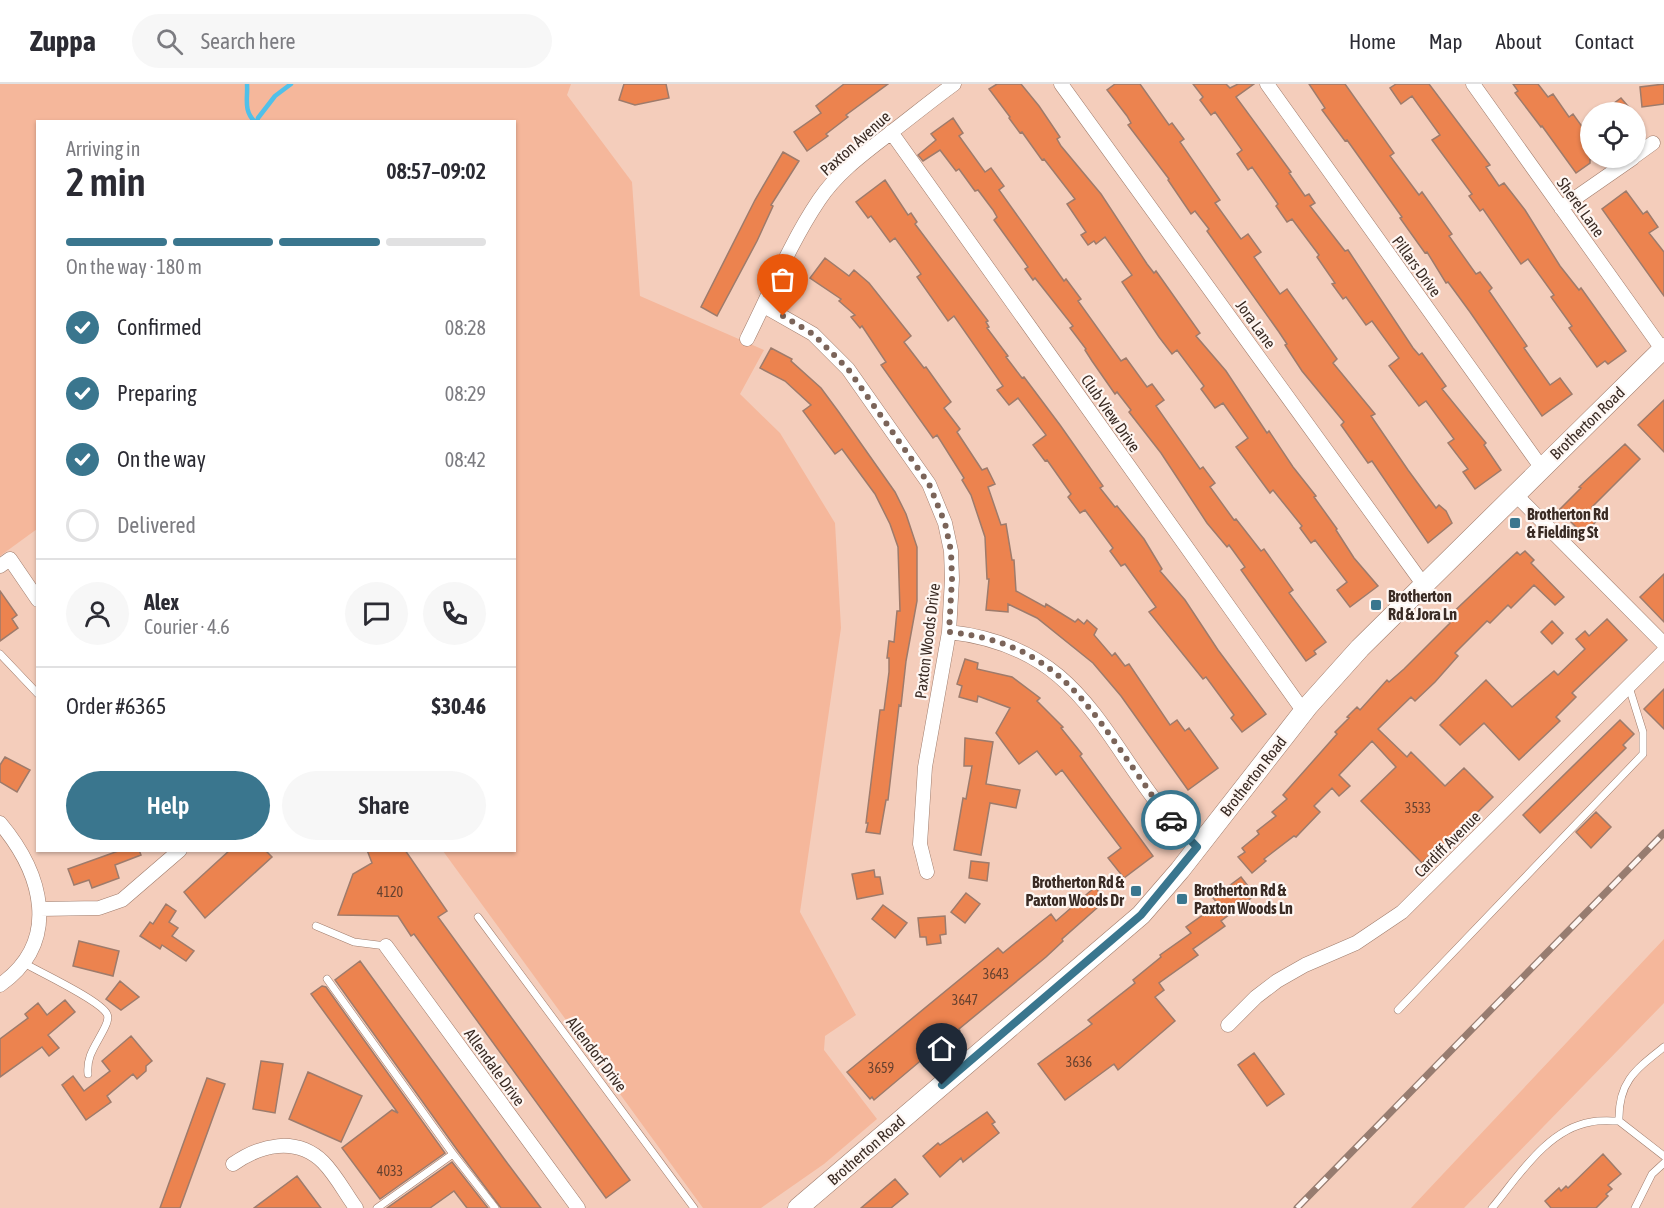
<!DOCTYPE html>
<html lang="en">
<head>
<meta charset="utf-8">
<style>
	body { margin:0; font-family:"Asap Condensed",sans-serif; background:#f7f7f7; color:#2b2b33; height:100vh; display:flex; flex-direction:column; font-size:22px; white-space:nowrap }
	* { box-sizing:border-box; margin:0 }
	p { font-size:20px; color:#7c7c81 }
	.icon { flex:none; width:33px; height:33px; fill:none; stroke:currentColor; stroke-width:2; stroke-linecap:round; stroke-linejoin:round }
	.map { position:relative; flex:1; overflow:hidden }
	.sheet { position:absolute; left:36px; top:36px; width:480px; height:732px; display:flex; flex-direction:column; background:#fff; border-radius:0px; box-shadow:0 2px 4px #0004 }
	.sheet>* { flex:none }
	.tools { position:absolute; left:1580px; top:18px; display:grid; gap:12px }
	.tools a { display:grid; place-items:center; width:66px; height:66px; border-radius:50%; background:#fff; box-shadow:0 2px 4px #0004; font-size:30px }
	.pin { position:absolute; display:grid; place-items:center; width:51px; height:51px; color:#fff; margin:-62px -26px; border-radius:50% 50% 50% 0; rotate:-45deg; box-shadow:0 0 6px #0007 }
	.pin .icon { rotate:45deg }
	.courier { position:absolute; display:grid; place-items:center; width:60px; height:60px; margin:-30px; border:4px solid #3a768e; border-radius:50%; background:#fff; color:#222; box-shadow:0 2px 8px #0007 }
	.summary em { font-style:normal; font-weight:600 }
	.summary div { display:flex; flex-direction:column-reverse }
	.summary { display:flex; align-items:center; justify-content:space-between; height:102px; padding:0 30px }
	h1 { font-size:39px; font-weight:600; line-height:45px }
	.bar { display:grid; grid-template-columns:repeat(4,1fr); gap:9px 6px; align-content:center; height:72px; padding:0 30px }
	.bar i { height:8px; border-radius:4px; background:#e1e1e2 }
	.bar .on { background:#3a768e }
	.bar p { grid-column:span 4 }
	.line { display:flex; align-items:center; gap:15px; padding:0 30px; border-top:2px solid #e1e1e2 }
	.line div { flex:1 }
	.round { display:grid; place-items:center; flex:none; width:63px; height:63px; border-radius:32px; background:#f7f7f7 }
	ol { padding:0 30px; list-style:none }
	li { display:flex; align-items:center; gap:18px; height:66px }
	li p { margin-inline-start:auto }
	li .icon { padding:6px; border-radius:50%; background:#3a768e; color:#fff; stroke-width:4 }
	li:last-child { color:#7c7c81 }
	li i { width:33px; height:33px; border:3px solid #e1e1e2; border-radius:50% }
	.action { display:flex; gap:12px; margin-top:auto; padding:12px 30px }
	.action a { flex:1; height:69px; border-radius:36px; background:#3a768e; color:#fff; font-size:24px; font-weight:600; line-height:69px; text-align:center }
	.action a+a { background:#f7f7f7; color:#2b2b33 }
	header { display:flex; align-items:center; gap:36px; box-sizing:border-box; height:84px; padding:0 30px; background:#fff; border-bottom:2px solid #e1e1e2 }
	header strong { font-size:28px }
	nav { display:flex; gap:33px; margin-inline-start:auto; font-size:21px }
	.search { width:420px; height:54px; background:#f7f7f7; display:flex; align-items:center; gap:15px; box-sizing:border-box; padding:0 21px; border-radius:33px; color:#7c7c81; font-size:22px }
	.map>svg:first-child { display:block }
</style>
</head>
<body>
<header>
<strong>Zuppa</strong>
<div class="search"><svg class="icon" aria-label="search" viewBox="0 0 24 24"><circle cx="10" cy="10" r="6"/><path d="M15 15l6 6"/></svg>Search here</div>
<nav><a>Home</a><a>Map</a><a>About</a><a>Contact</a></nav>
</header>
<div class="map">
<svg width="1664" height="1124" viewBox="0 0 1664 1124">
	<rect width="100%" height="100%" fill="#f4cdbb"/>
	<path fill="#f5b79b" d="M0,0H571L567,11L632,98L640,212L764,266L740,310L780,349L835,439L841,544L800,828L856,931L825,952L824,966L877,1035L824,1080L761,1124H703L443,767L514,766V38H38L37,445L0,472Z
		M1664,855V919L1464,1124H1411Z"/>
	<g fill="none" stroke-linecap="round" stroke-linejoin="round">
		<path stroke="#50c0e9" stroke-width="4.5" d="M247,0C248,15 243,26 255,38
			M257,38L258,34L275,12L291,0"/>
	</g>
	<path fill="#ec834f" stroke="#9e7b6b" stroke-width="1.5" d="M624,0H666L669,14L635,21L619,16Z
		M844,0H888L846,31L848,33L826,50L828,52L807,67L794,48L821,29L816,22Z
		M997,0H1021L1039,22L1060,53L1057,55L1061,62L1101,110L1147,180L1154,189L1156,187L1200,249L1196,252L1226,287L1267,349L1269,347L1293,383L1316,412L1314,413L1337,445L1336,446L1354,474L1378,502L1350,523L1337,506L1347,498L1315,456L1311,459L1300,444L1302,442L1273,406L1270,409L1236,363L1248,354L1223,319L1215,324L1201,305L1204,302L1177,266L1172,270L1159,253L1122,198L1132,191L1105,153L1096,160L1094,157L1088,161L1081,151L1086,148L1067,120L1075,115L1044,75L1042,76L1022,48L1020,49L1009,34L1010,33L989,5Z
		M1115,0H1140L1169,41L1172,39L1184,55L1180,58L1220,116L1215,119L1241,155L1248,150L1261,168L1254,173L1280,210L1287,205L1337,275L1333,279L1375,330L1371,332L1408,386L1436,424L1439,421L1446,427L1452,439L1428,459L1372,377L1368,379L1341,341L1344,338L1302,287L1285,261L1287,260L1279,248L1207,147L1209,145L1195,127L1191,130L1168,96L1169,95L1128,41L1131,39L1127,32L1107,6Z
		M1193,0H1226L1230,4L1238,0H1254L1236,13L1291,88L1289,89L1305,112L1309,110L1315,119L1310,122L1345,167L1348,166L1413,264L1419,271L1422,269L1446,302L1442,305L1486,359L1484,361L1501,386L1475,405L1463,388L1468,385L1448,359L1454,355L1426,317L1419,322L1389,282L1399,274L1372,237L1366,241L1346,213L1343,215L1332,200L1335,199L1317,173L1319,171L1292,135L1287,138L1276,122L1278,120L1252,83L1248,86L1237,70L1242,66L1215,28L1211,31L1200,16L1203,13Z
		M1309,0H1345L1394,69L1390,72L1419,111L1422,108L1452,150L1449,152L1476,190L1480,188L1492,204L1489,207L1527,262L1524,264L1550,301L1560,294L1572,310L1542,332L1470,228L1448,198L1446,199L1427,168L1425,169L1400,134L1402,133L1347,56L1345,57L1322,26L1325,24Z
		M1396,0H1429L1490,81L1486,83L1499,102L1504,99L1525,126L1560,182L1579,206L1581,204L1626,267L1608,280L1605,277L1597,283L1569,244L1572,242L1551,213L1554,211L1528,175L1521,180L1483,125L1480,127L1469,112L1472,110L1432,56L1440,51L1412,12L1401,20L1390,4Z
		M1513,0H1538L1548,13L1553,10L1569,33L1573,30L1583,44L1590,38V79L1576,89L1542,42L1541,43L1515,9L1518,7Z
		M1664,0V20L1642,23L1640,3Z
		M1621,14L1633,28H1602Z
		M953,34L963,49L959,52L985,88L991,84L1004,102L999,106L1064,197L1066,195L1081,215L1078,217L1121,277L1126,274L1147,303L1152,300L1164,316L1156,322L1200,385L1203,383L1215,399L1210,403L1234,436L1236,435L1261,467L1264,465L1293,506L1289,509L1326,558L1314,567L1316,570L1306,577L1241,486L1245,483L1229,461L1227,463L1207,439L1161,369L1129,328L1131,326L1117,308L1115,310L1092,277L1085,266L1086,265L1070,244L1073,242L1035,194L1033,196L1025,185L1028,183L994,136L997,133L993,126L978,106L975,107L959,85L956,87L940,66L923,77L918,71L936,56L931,50Z
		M783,68L799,77L771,121L773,122L757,157L717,232L701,223L755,116Z
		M885,96L908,131L911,129L917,138L915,140L988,237L986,238L989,243L987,244L1008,272L1006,273L1022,294L1024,293L1060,341L1103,402L1100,404L1115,423L1117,422L1144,455L1162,485L1160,487L1185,516L1218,566L1266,630L1242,648L1231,634L1234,631L1206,593L1203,595L1149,528L1156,523L1125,480L1121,482L1110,467L1113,464L1085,426L1080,429L1068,413L1071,410L1047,376L1045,377L1033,361L1046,351L1018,314L1009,321L997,306L1003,302L954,232L948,237L917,193L921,190L895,154L890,158L871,132L868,134L856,118Z
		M1626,107L1643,130L1647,127L1658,143L1649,149L1664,168V212L1602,125Z
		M825,174L849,192L854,186L869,199L911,252L904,258L924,284L926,283L951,318L944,324L960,345L957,348L982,386L987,384L995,400L988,403L1001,441L1006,440L1012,476H1014L1016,507L1045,523L1046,520L1075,538L1078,535L1084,540L1087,536L1097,545L1094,551L1112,572L1115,569L1125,582L1129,580L1170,641L1177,636L1185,647L1189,644L1218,684L1188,706L1121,612L1093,579L1037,534L1008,520V528L986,526L989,495H987L985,453L971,411L962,396L964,394L937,351L933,354L881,281L886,278L862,242L860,244L851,233L855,231L839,217L841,215L810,194Z
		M771,264L792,275L791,277L821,304L838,327L895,408L906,430L917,463V517L906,577L901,622L899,621L888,716H886L880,750L866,748L868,739H866L880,626H884L889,588V574H887L889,557L894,558L897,527H900L898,463L890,440L875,410L842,365L835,370L803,327L811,321L785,297L760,284Z
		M1664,316V368L1638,341Z
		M1625,360L1640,375L1592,423L1601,433L1583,450L1559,426L1581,404L1579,403Z
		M1525,467L1534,476L1531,479L1564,513L1555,521L1534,501L1511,524L1508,521L1490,539L1487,537L1455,569L1458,572L1435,598L1415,617L1411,613L1378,645L1407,673L1411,668L1445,702L1464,684L1493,713L1440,765L1438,763L1422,779L1361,717L1396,683L1372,657L1339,691L1350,702L1339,712L1332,704L1314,722L1320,728L1296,753L1294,752L1264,775L1266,777L1252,789L1238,773L1245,768L1242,764L1259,750L1257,747L1276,732L1272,728L1287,715L1283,711L1337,650L1335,648L1349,634L1347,633L1357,623L1360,626L1387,596L1389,598L1404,585L1450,539L1446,535L1504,480L1517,468L1520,471Z
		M1664,490V538L1640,513Z
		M0,507L17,531L12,535L18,544L0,557Z
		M1607,535L1627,556L1572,609L1576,613L1556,633L1560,637L1519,676L1484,639L1460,661L1440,641L1486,596L1512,623L1554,587L1558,591L1585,565L1576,555L1585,547L1589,552Z
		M1552,537L1563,549L1552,560L1541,548Z
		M965,575L978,579L977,585L1012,593L1040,614L1037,617L1063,643L1061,644L1082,670L1080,672L1153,772L1124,794L1108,774L1121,764L1062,686L1056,691L1037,667L1019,680L996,649L1010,624L978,612L977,618L959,613L962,602L957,600Z
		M1664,605V645L1644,625Z
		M1620,636L1634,650L1623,661L1626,664L1540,749L1523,731Z
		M965,654L993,658L986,700L1020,706L1016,724L990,719L981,771L954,766L963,714L966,715L972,682H964Z
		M5,673L30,686L17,708L0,698V681Z
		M1596,728L1611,743L1591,764L1576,748Z
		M121,766H139L141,771L115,781L119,794L92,804L89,796L74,801L68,785Z
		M230,766H265L272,773L205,834L184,808Z
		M367,766H405L447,827L438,833L630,1096L606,1114L414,850L411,852L398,832L338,831L353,790L372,779Z
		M971,777L989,779L987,797L969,794Z
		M874,786L875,793H880L883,810L857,815L852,790Z
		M1241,793L1255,811L1221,837L1225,842L1193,865L1198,871L1159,899L1164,906L1155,913L1175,937L1118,986L1114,980L1065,1016L1038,980L1092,940L1088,936L1135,899L1133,896L1161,873L1160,871L1191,849L1186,843L1218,820L1213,814Z
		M1095,803L1106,816L1062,855L1063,857L1046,873L959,945L960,947L933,971L931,968L874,1016L872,1013L870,1015L847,988L998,864L1003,869L1051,830L1056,837Z
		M966,809L980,820L965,839L951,828Z
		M166,820L176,827L169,838L178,844L172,852L194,867L186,877L162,861L160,865L140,852L150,838L153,840Z
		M883,821L907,839L895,854L872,835Z
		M945,832L946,850L940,851L941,859L927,861L926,853H920L918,834Z
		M79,857L119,867L113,892L73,882Z
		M360,877L505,1076L541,1124H501L458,1067L335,896Z
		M120,897L139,913L121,926L106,915Z
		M322,902L326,903L445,1069L380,1115L342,1064L392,1026L398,1029L311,910Z
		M65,916L75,928L48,951L59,964L49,972L42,963L0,993V955L28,934L25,930L38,919L47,931Z
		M131,952L152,977L146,982V987L137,995L133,990L107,1012L111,1018L86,1036L62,1001L73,992L84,1007L110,987L102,977Z
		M1254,969L1284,1010L1267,1022L1238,981Z
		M261,977L283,980L275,1029L253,1025Z
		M308,988L362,1012L341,1058L289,1035Z
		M207,994L225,1000L180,1124H160Z
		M987,1028L995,1038L992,1040L999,1049L963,1078L961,1074L940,1093L923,1072L938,1059L940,1061Z
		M1603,1070L1621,1090L1608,1101L1612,1105L1606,1110L1608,1112L1596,1124H1551L1545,1117L1559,1104L1561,1107L1566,1102L1568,1104Z
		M452,1078L488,1124H467L454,1107L430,1124H387Z
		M297,1092L321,1124H254Z
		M895,1095L908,1110L891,1124H861Z"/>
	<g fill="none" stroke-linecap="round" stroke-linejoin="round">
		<defs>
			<path id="lane" d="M0,570L38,610
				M478,833L694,1124
				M316,842L354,858L386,862
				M24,879C39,888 100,916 107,930C109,934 107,939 105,943C97,960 86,971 88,990
				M327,895L453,1070L495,1124
				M1398,926L1643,670V648L1629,603
				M1619,1037C1618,998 1635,986 1664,963
				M1619,1037L1664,1072
				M377,1124L453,1070
				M1492,1124C1518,1093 1547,1045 1591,1038C1600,1036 1610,1037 1619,1037
				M1635,1124L1652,1090L1664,1079"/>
			<path id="street" d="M1061,0L1423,500
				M1267,0L1541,383
				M1473,0L1662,265
				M891,48L1304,628
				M1635,72L1653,59
				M1561,124L1633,74
				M764,222L813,250L848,285L929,400L945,439L951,467L952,495L949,548L925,683L920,760L927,788
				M747,255C770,209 790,159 819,116C837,89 863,70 889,50C910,34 932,16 954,0
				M1515,410L1664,560
				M0,482L10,475L38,516
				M949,548C1097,564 1105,678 1197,763
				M0,739C42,789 62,857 0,901
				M40,825L99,824L122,816L180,766
				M386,862L578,1124
				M1228,941L1256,913L1277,897L1305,881L1356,859L1402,828L1664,567
				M233,1080C260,1061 296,1052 323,1078C336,1091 345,1109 356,1124"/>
			<path id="secondary" d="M798,1124L1141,831L1180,786L1308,622L1360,564L1664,264"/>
		</defs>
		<use href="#lane" stroke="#9f7c6c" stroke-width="8"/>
		<use href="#street" stroke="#9f7c6c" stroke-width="15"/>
		<use href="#secondary" stroke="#9f7c6c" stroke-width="21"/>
		<use href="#lane" stroke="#fff" stroke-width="7"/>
		<use href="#street" stroke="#fff" stroke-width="14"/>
		<use href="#secondary" stroke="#fff" stroke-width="20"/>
		<defs>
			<path id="rail" d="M1297,1124L1664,749"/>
		</defs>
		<use href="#rail" stroke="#977c70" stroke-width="7"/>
		<use href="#rail" stroke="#fef6f2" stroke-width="4.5" stroke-dasharray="14" stroke-linecap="butt"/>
	</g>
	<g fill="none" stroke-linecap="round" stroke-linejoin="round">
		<path stroke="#7b6459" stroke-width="6" stroke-dasharray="0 10.8" d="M783,232L813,250L848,285L929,400L945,439L951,467L952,495L949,548C1052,559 1083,613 1138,691C1149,706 1158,722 1171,736"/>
		<path stroke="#3a768e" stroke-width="8" d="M942,1001L1141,831L1197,763L1171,736"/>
	</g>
	<g fill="#3a768e" stroke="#fef6f2" stroke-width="2">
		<rect x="1509" y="433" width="12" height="12" rx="3"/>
		<rect x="1370" y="515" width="12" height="12" rx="3"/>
		<rect x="1130" y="801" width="12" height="12" rx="3"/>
		<rect x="1176" y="809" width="12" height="12" rx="3"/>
	</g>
	<g text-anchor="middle" stroke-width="4.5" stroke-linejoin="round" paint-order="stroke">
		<g font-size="14" fill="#66412f">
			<text x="1418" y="729">3533</text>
			<text x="390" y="813">4120</text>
			<text x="996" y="895">3643</text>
			<text x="965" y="921">3647</text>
			<text x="1079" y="983">3636</text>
			<text x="881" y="989">3659</text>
			<text x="390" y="1092">4033</text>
		</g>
		<g font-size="16" fill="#3a2b24" stroke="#fef6f2">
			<text transform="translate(855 59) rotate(-42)" y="6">Paxton Avenue</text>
			<text transform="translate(1581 123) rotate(54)" y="6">Sherel Lane</text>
			<text transform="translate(1417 182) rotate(54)" y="6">Pillars Drive</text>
			<text transform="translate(1256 240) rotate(54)" y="6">Jora Lane</text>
			<text transform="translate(1111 329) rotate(55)" y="6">Club View Drive</text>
			<text transform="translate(1587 339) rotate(-44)" y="6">Brotherton Road</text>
			<text transform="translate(927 557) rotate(-83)" y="6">Paxton Woods Drive</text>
			<text transform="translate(1253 692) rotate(-52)" y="6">Brotherton Road</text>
			<text transform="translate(1447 760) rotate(-45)" y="6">Cardiff Avenue</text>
			<text transform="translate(597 970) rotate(53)" y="6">Allendorf Drive</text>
			<text transform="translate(495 983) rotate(54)" y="6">Allendale Drive</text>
			<text transform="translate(866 1066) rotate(-41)" y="6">Brotherton Road</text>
		</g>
		<g font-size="16" font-weight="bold" fill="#3a2b24" stroke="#fef6f2" text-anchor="start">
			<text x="1527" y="436">Brotherton Rd<tspan x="1527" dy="18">&amp; Fielding St</tspan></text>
			<text x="1388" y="518">Brotherton<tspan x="1388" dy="18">Rd &amp; Jora Ln</tspan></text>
			<text x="1124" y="804" text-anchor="end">Brotherton Rd &amp;<tspan x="1124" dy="18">Paxton Woods Dr</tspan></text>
			<text x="1194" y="812">Brotherton Rd &amp;<tspan x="1194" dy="18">Paxton Woods Ln</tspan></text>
		</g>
	</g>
</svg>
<div class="tools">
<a><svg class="icon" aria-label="locate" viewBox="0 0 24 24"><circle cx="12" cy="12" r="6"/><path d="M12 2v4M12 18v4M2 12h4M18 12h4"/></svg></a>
</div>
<div class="pin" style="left:783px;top:232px;background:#ea580c"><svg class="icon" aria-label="bag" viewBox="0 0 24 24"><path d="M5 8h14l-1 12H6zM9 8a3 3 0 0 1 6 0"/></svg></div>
<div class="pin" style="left:942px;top:1001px;background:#1f2937"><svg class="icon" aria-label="home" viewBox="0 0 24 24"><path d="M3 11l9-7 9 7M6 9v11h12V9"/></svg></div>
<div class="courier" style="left:1171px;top:736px"><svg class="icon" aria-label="car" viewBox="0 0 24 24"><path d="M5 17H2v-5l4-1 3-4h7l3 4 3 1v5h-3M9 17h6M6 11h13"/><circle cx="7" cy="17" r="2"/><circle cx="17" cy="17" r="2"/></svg></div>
<section class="sheet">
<div class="summary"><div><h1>2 min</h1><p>Arriving in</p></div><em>08:57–09:02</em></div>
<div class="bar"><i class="on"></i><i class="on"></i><i class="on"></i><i></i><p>On the way · 180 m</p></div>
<ol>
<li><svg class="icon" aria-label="check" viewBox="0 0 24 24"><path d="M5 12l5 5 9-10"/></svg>Confirmed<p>08:28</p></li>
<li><svg class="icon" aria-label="check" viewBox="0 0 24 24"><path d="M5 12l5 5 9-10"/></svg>Preparing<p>08:29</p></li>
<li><svg class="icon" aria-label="check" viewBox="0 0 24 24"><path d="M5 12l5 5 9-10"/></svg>On the way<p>08:42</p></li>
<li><i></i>Delivered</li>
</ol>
<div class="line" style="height:108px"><a class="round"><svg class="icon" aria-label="person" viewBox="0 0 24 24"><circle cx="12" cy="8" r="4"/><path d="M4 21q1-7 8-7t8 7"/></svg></a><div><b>Alex</b><p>Courier · 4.6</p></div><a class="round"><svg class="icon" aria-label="chat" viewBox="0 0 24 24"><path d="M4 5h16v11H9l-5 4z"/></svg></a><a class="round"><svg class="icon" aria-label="phone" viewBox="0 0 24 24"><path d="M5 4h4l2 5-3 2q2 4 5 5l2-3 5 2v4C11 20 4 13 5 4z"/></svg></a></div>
<div class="line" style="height:78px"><div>Order #6365</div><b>$30.46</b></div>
<div class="action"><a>Help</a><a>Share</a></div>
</section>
</div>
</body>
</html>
